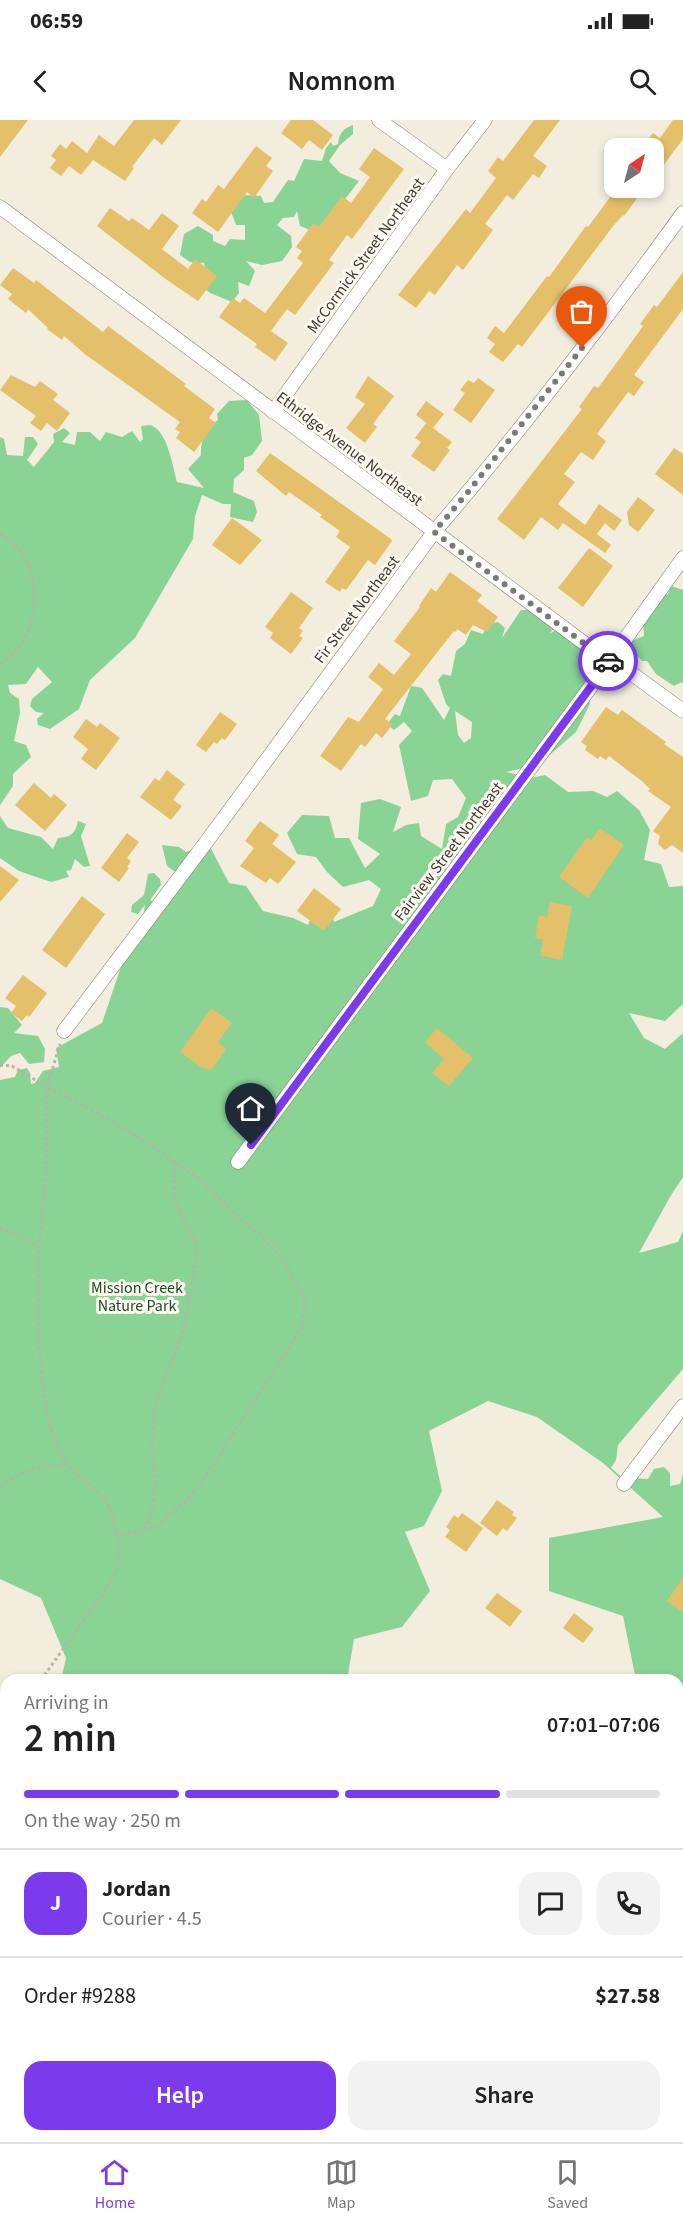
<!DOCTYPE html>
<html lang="en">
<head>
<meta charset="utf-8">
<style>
	body { margin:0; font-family:"Source Sans 3",sans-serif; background:#f2f2f2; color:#222; height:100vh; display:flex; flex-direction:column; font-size:22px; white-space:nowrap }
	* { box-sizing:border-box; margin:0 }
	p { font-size:20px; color:#767676 }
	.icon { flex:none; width:33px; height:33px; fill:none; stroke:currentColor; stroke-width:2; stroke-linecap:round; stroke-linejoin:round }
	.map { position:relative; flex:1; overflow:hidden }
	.drawer { position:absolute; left:0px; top:1554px; width:684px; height:468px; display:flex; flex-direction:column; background:#fff; border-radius:18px 18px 0 0; box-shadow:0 3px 9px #0003 }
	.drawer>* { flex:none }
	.needle { width:39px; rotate:36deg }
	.fabs { position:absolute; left:604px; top:18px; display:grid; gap:12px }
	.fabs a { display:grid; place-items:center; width:60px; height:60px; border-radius:12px; background:#fff; box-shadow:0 3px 9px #0003; font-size:30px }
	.pin { position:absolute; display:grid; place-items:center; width:51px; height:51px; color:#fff; margin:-62px -26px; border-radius:50% 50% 50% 0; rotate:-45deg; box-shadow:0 0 6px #0007 }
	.pin .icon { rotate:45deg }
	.courier { position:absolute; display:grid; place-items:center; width:60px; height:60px; margin:-30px; border:4px solid #7c3aed; border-radius:50%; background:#fff; color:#222; box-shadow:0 2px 8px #0007 }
	.overview em { font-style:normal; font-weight:600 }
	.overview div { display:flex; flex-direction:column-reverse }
	.overview { display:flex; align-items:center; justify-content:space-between; height:102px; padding:0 24px }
	h1 { font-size:39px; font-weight:600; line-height:45px }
	.bar { display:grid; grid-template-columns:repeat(4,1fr); gap:9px 6px; align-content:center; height:72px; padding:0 24px }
	.bar i { height:8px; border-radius:4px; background:#e0e0e0 }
	.bar .active { background:#7c3aed }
	.bar p { grid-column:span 4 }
	.line { display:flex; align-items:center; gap:15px; padding:0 24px; border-top:2px solid #e0e0e0 }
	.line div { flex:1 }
	.round { display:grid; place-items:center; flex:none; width:63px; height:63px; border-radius:18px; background:#f2f2f2 }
	.action { display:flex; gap:12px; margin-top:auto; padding:12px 24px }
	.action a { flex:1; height:69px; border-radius:18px; background:#7c3aed; color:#fff; font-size:24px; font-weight:600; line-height:69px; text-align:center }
	.action a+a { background:#f2f2f2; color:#222 }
	.status { display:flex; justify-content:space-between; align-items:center; height:42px; padding:0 30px; background:#fff; direction:ltr }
	.status svg { height:16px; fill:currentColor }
	header { display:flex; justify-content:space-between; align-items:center; height:78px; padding:0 24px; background:#fff; font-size:27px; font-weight:600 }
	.dock { display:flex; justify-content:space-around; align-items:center; height:84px; border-top:2px solid #e0e0e0; background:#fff; font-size:16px; color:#767676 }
	.dock a { display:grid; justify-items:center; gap:3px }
	.dock .active { color:#7c3aed }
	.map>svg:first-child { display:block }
</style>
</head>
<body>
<div class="status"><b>06:59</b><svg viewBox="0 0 49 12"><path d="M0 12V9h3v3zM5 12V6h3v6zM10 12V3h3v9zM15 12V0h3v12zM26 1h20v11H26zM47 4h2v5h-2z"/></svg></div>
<header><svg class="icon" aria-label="back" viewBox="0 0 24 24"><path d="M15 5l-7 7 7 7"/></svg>Nomnom<svg class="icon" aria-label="search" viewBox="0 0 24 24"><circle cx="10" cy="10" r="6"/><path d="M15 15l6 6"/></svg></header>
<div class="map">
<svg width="683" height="2022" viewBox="0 0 683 2022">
	<rect width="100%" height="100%" fill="#f3edde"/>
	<path fill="#a8d7ae" d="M683,1644V2022H583V2016H678V1649Z"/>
	<path fill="#89d395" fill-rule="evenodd" d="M353,5V14L340,25L329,41L340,53L359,61L342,83L332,111L310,110L300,106L297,91L294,97L283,98L277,105L291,116L292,127L282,141L262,145L246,141L255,151L249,166L238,162L239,173L232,182L210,173L203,167L208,157L204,143L190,142L180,135L184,114L198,106L213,115V121L225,126L230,119L245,120V105H236L229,86L243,75L261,76L264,83L273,82L288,60L294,61L304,39L322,41L326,28L331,22L333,26L338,24C339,13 343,9 353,5Z
		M247,280L259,295L262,321L252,335L244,338V350L234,359L233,372L254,381L257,392L253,402L230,397L231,384H223L202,375L195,396L193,419L135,518L90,560L79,589L50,609L38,605L37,599L44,593L36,592L30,586L32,579L52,562L38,547L26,564L8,565L10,573L19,579L20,593L14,621L26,625L31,637L13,654V666L0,685V317L4,319L7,335L23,336L25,317H33L38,324L27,340L34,347L54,322L53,314L64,308L70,313L62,322L75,325L77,312H90L100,321L106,312L122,317L132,311L140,322L143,319L141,306C144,306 147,305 150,305C167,309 173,347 177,362L204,368L188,349L201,335C200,321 206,308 218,300L217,294L229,281Z
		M671,466L683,470V564L682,562L674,566L656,554L647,541H642L634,532L631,521L644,516C644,501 638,494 643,480L668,474Z
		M550,487L556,506L549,514L558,509L587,519L602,564L593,569L589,586L576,612L538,645L506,652L531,658L545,655L568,672L593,671L607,677L617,671L639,690L650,710L644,740L661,744L669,767L683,766V884L665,901L629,893L644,918L665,929L683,913V1057L670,1077L639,1133L678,1122L683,1111V1249L618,1325L616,1340L611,1348L625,1360L633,1358L648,1359L654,1349L664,1347L670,1353V1366L680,1364L683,1354V1594L678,1593V1560H636L623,1496L549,1471V1418L663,1397L603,1343L537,1297L488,1281L429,1311L442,1371L424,1406L405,1412L430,1471L402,1507L354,1519L347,1560H61L66,1538L41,1478L0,1459V960L15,957L18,950L27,948L30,953L31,964L35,963L43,951L59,947L56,928L102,903L127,829L141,811L145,785L138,794L131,792L132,785L144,775L148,754L154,753L160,759L161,765L150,780L161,789L168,785L163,775L178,754L167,746L162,725L179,727L186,732L208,723L229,763L246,766L263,791L293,798L308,805L314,790L332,792L334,802L373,786L381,769L369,760L343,767L327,752L316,737L297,734L287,713L302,695L329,696L335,718H349L365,748L380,734L358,719L361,683L380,679L401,687L393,712L406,705L419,703L421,716L442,729L446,704L458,697L466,678L452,659L433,660L428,676L411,681L399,625L412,611L404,602L394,610L387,604L395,594L400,596L411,566L422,568L444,600L450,588L446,584L438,560L443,554L451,556L456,531L465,524L471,510L483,514L488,504L498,502L505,508L502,518L521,490H537ZM455,591L472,602L471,618L464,623L458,615Z
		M0,696L8,708L41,717L53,729L58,718C71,717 75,714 78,701L86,704L81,716L90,746L84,747L75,739L71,750L66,751L69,757L51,762L19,751L0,738Z
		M0,887L8,888L22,905L14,913L38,916L45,929L44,942L29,944L20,933L11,936L0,948Z
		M6,1572V1610L0,1573Z
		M6,1639V1681L0,1676V1664Z"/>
	<path fill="#e3c069" d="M0,0H28L0,37Z
		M134,0H181L162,25L154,18L132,47L134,48L125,61L93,40L81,55L69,46L61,56L50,48L56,40L51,36L60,24L66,29L72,21L87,33L99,15L114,26Z
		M291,0H313L333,15L322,30L309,20L302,29L281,13Z
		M534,0H560L533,36L547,46L539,58L533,54L513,80L507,75L485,104L493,110L463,150L457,145L435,175L429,171L416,188L398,175L466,89L470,93L496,58L488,51L498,37L503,41Z
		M673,0H683V19L654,58V28H641L653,13L660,18Z
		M256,26L272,38L266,46L273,51L254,78L247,72L218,112L192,93L202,79L206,82L218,65L224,69Z
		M374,28L404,49L352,119L347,115L329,140L334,143L295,195L287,189L271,211L288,223L275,241L255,227L257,224L219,197L233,178L240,183L244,178L265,193L303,143L297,138L302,131L296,127L313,103L319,107L342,76L351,83L370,57L359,49Z
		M626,69L638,77L624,96L623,95L614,105L522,227L518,224L503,242L489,232L495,224L487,218L495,206L504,213L547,156L549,157L586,106L588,107L614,72L620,77Z
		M110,88L129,101L132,98L149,110L162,93L179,106L162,129L188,149L195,139L217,156L198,181L167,160L97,106Z
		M13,148L34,163L36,160L103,212L108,206L186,264L184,266L215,289L209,298L216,303L194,332L176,318L180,312L175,309L180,302L86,235L64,216L62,220L47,209L48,208L28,189L26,193L8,179L12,174L0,165Z
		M683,152V189L634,255L644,262L634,276L628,272L597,314L606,321L593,340L581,332L564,354L575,362L558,384L585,405L599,384L622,400L614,411L605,403L597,414L611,425L605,433L563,403L558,410L541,397L524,420L497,399L582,289L579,287L594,266L598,268L623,234L643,206L640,204L654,185L657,187Z
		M11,255L35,267L40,261L58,274L53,280L70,293L57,311L47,303L41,311L30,303L36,296L0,270Z
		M368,256L394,276L373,304L377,307L365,323L346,308L365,284L355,277Z
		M478,258L495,270L471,303L453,290L465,273L460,270L468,260L474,263Z
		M426,281L444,294L433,308L416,295Z
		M426,303L452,322L447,328L450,330L434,352L411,336L421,322L415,318Z
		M674,328L683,334V375L655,354Z
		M270,333L391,419L392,421L375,445L368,440L346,470L342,468L340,472L325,462L350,427L336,417L340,411L320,397L322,395L289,372L286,376L256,351Z
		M638,377L655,390L638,412L629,405L627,392Z
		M232,398L262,420L240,445L212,425Z
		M589,428L613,446L583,487L558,468Z
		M450,452L482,475L477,481L498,497L487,512L473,505L466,515L457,509L456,512L454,511L385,599L393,604L382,618L376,613L365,627L361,624L341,651L320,636L348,597L359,602L383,569L368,557L379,543L394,555L411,534L394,521L420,487L419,486L431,468L436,472Z
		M291,472L313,488L299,508L303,511L299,516L303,518L291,534L270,518L273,513L265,507Z
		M606,587L618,595L622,590L666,622L664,624L683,637V733L672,725L665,730L658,724L660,716L653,711L671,687L648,671L650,669L643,662L609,636L606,640L600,636L598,639L585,630L587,626L581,622Z
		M220,592L237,604L225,620L222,618L217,624L214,622L206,632L196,625Z
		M86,599L97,607L100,603L120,618L96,650L81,639L88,629L73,617Z
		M167,650L185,664L173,680L182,686L171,700L140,677L155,658L159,661Z
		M34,663L51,678L54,674L67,685L45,711L15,685Z
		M260,701L279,715L272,724L296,742L278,764L270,758L266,763L240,746L254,728L245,721Z
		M600,708L624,725L588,778L559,757L587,717L591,720Z
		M127,713L139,722L127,738L131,741L127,747L129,748L119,762L101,748Z
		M0,746L19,760L0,782Z
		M314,768L341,789L324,811L297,791Z
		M82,776L105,794L66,848L42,830Z
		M550,782L572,786L562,840L540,835L543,819L535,818L539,795L547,797Z
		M23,855L47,873L29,897L27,895L22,901L11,893L16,886L5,878Z
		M211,888L232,903L218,922L226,930L210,951L205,948L204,949L180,932Z
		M437,908L473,938L449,966L432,953L444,939L425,922Z
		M497,1380L514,1392L512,1395L517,1398L507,1411L503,1408L497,1416L480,1403Z
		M462,1393L483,1408L466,1432L445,1417L450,1410L446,1407L454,1395L458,1398Z
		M683,1458V1492L667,1481Z
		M497,1473L522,1491L510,1507L485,1488Z
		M574,1493L594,1509L583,1523L563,1508Z"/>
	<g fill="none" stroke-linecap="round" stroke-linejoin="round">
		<defs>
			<path id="service" d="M0,1809L6,1803"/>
			<path id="minor" d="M379,0L447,49
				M0,87L608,541L627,550L683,591
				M273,292L447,49L485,0
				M64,911L210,717L434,412C522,310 604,202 683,93
				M238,1042L601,553L683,438
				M624,1364L683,1286
				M0,1916L6,1920
				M0,1995L6,1986
				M132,2016L140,2022
				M244,2022L249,2016"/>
		</defs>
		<use href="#service" stroke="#7f796c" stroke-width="8"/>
		<use href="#minor" stroke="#7f796c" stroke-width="15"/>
		<path stroke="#b8b3a7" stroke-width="3" stroke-dasharray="3 3" stroke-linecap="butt" d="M0,414C11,421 20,428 26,440C43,472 34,526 0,544
			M0,945L12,946L47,967L96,992L149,1024L202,1061L241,1100L263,1117L284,1141L304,1177L303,1206L201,1363L187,1380L157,1406L138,1412L117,1415
			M0,1108L24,1117L39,1126
			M0,1366C26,1349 37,1346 67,1344
			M145,1410L153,1384L156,1363L152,1334L154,1290L163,1261L181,1220L197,1135C195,1110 185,1108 178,1088C171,1072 176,1057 173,1041
			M41,1560L106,1469L116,1452L120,1432L114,1401L107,1382L67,1344L54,1318L47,1296L43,1264L39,1228V1126L46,1051L47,967L60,924
			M0,1621L6,1612"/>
		<use href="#service" stroke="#fff" stroke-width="7"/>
		<use href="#minor" stroke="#fff" stroke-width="14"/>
	</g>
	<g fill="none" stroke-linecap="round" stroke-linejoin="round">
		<path stroke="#7c7970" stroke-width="6" stroke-dasharray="0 10.8" d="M582,228L468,372L434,412L608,541"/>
		<path stroke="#7c3aed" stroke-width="8" d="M251,1025L601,553L608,541"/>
	</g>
	<g text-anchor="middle" stroke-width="6" stroke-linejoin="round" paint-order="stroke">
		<g font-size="16" fill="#3c3a34" stroke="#fefaf1">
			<text transform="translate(365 135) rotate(-54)" y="6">McCormick Street Northeast</text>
			<text transform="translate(350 328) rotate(37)" y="6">Ethridge Avenue Northeast</text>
			<text transform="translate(356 489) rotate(-53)" y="6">Fir Street Northeast</text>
			<text transform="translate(448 731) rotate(-53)" y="6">Fairview Street Northeast</text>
		</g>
		<g font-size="16" fill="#194d26" stroke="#fefaf1">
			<text x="137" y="1173">Mission Creek<tspan x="137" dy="18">Nature Park</tspan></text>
		</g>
	</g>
</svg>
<div class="fabs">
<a><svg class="needle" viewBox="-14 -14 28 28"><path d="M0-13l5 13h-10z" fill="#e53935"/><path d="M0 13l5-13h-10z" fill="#767676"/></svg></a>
</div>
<div class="pin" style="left:582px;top:228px;background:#ea580c"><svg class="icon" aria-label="bag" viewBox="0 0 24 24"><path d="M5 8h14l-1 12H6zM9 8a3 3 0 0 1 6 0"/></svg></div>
<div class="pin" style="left:251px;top:1025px;background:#1f2937"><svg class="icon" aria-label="home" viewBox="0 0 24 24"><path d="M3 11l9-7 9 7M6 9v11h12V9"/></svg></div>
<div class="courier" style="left:608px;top:541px"><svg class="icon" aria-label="car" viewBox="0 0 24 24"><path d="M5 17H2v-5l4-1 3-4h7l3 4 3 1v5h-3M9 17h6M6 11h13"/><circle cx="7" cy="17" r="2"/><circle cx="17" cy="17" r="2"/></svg></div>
<section class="drawer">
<div class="overview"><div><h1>2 min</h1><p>Arriving in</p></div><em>07:01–07:06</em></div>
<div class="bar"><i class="active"></i><i class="active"></i><i class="active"></i><i></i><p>On the way · 250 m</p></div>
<div class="line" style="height:108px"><b class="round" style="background:#7c3aed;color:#fff">J</b><div><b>Jordan</b><p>Courier · 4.5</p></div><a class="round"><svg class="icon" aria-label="chat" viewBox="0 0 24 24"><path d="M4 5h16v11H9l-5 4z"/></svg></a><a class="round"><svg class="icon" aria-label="phone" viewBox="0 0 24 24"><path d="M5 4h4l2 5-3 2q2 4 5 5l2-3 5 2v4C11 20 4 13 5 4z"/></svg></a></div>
<div class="line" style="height:78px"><div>Order #9288</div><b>$27.58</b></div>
<div class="action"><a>Help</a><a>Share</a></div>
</section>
</div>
<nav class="dock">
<a class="active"><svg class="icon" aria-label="home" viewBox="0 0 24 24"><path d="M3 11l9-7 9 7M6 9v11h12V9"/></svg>Home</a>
<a><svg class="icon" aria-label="map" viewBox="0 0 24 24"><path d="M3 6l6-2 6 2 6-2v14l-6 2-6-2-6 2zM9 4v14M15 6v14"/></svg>Map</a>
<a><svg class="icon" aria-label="saved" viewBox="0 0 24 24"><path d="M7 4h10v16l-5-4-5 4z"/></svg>Saved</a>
</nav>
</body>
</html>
